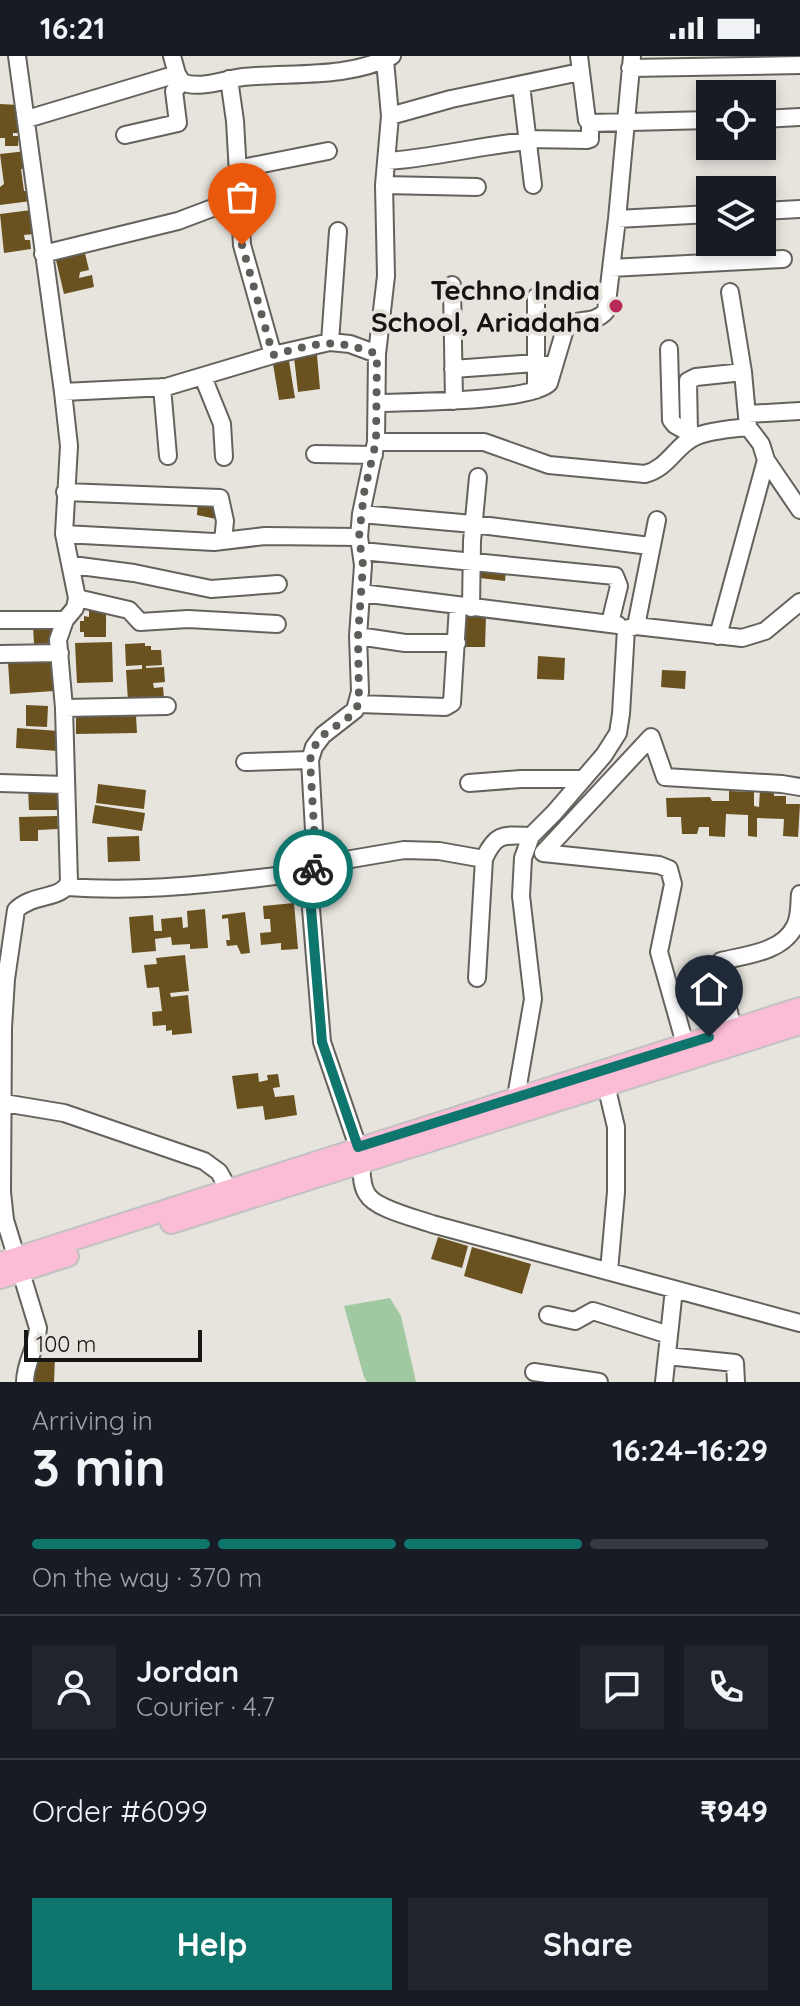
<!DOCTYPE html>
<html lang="en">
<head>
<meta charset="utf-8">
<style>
	body { margin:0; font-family:Quicksand,sans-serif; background:#20242c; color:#f1f3f6; height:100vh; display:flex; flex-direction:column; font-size:30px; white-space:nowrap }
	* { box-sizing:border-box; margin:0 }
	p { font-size:26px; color:#9ea1a6 }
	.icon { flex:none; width:44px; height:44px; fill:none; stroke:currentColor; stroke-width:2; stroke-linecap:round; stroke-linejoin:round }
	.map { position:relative; height:1326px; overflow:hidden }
	.details { display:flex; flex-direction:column; background:#171b24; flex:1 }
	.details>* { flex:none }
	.controls { position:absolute; left:696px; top:24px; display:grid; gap:16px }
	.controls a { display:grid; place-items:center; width:80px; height:80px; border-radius:0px; background:#171b24; box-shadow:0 4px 12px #0003; font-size:40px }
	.scale { position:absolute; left:24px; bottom:20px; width:178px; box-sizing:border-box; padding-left:8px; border:4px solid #161513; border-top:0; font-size:22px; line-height:28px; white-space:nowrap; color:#161513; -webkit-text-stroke:6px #e7e4de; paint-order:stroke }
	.pin { position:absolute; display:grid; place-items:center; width:68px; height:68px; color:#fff; margin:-82px -34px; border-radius:50% 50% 50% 0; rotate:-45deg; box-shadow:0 0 8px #0007 }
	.pin .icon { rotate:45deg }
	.courier { position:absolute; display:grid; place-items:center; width:80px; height:80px; margin:-40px; border:6px solid #0f766e; border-radius:50%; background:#fff; color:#222; box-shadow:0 2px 10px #0007 }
	.headline em { font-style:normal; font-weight:700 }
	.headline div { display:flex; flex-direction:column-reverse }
	.headline { display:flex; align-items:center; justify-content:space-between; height:136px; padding:0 32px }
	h1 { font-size:52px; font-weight:700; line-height:60px }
	.bar { display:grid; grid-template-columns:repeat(4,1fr); gap:12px 8px; align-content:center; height:96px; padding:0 32px }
	.bar i { height:10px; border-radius:6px; background:#363941 }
	.bar .selected { background:#0f766e }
	.bar p { grid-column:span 4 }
	.line { display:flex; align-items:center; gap:20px; padding:0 32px; border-top:2px solid #363941 }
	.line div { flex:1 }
	.round { display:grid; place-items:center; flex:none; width:84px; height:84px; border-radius:0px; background:#20242c }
	.cta { display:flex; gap:16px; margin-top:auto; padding:16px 32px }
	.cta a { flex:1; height:92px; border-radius:0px; background:#0f766e; color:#fff; font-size:32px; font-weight:700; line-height:92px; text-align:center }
	.cta a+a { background:#20242c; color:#f1f3f6 }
	.status { display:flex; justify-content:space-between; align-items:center; height:56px; padding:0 40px; background:#171b24; direction:ltr }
	.status svg { height:22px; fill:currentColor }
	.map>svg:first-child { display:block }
</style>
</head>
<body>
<div class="status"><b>16:21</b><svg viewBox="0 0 49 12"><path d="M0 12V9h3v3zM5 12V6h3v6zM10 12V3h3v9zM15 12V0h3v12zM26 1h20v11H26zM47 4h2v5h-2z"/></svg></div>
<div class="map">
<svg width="800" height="1326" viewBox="0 0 800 1326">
	<rect width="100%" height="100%" fill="#e7e4de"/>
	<path fill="#a0c9a1" d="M390,1242L401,1260L416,1326H367L364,1321L344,1250Z"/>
	<path fill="#69521f" d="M0,48L20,49V77H13V80H19L18,90H5V82H0Z
		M26,95L29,112L21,113L24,135H29L31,145L0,149V131L4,128L0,98Z
		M31,154L34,178L24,179L25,184H30L31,193L4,197L0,158Z
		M84,193L89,214L80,216L79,222L92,219L94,231L64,238L55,200Z
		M288,299L295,342L279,344L272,302Z
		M317,299L320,333L298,336L294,301Z
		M198,443L217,446L221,464L197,459Z
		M481,511L506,513L505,525L480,522Z
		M89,553L106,554V581H84V576H80V565H84V560L89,561Z
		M464,559L486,560L485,591H464Z
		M55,569L56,587L34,588L33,570Z
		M112,586L113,626L77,627L75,587Z
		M145,587V590H151V594H161L162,609L146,610V612L164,611L165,626L153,627L154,632L163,631L164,643L128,645L126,614L142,613V609L126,610L125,588Z
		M538,600L565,602L564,624L537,623Z
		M52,603L54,635L10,638L8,606Z
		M662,614L686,615L685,633L661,631Z
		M26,649L48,650L47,671L26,670Z
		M136,660L137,677L76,678V661Z
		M17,672L59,675L58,695L16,692Z
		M98,728L146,734L144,753L96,747Z
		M28,732H61V754H29Z
		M760,733H774V740H786V748H800L798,781L783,780L784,763L757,762V781L748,780V759L726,758L725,781L709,780V771H699L697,778H682L681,761H667L666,742L710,741L712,745H729V735L754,736V750L759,751Z
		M95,749L145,757L142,775L92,767Z
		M57,760L58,773L38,774V785H20L19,761Z
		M139,780L140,805L108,806L107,781Z
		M294,847L298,893L281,894V887L261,889L260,877L271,876L270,863H264L263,850Z
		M205,853L208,892L190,893V888L172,889L171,881L155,883L156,895L132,897L129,861L153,859L154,875H162L161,863L182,861L183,872L188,871L187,855Z
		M245,856L250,897L241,898L237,889L227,890L226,884H230L228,862L222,863V859Z
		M185,899L189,935L170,937L171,941L188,939L192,977L172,979V974L166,975V969L153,970L152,956L162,955L159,931L147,932L144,909L157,908L156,902Z
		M258,1017L259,1026L268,1024L267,1019L278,1018L280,1031L273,1032L275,1041L294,1039L297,1059L265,1064L263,1050L237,1053L232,1020Z
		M438,1181L468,1190L462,1212L431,1203Z
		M472,1191L531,1208L522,1238L464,1220Z
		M34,1302H55L54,1326H34Z"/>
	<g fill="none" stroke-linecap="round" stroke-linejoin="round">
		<defs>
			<path id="minor" d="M17,0L63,336L69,390L64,478L77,542L75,552L65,564L58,584L64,652L69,826C62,844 33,837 16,854L6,923L3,972L2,1136L5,1164L38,1272C37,1292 25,1306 25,1326
				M172,0L177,18L182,26C199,34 225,23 243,21C293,16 347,23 392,0
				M579,0L587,64L590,67L710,64
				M630,12L800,9
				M229,23L235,65L242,189L273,299
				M521,29L533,129
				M390,60L451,43L580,16
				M27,63L177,18
				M762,63L800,61
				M125,79L178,67L174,35L182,26
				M529,83L587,84L590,83V67
				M387,105C435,102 481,89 529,85
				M237,113L328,95
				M384,129L477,131
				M762,155L800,153
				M617,163L710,158
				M43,198L178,165L239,142
				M611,212L783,203
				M452,229L454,345
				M330,286L338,175
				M669,293L671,364L675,369L695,380
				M453,313L536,307L553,310
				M203,321L222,368L224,401
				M162,331L168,400
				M536,334V241
				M63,336L166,331L273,299L330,286L350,288L377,298
				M377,347C408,346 531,346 549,327L566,270C580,261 594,269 606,255L617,163L632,0
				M748,358L800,355
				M748,371L761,388L766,404
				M689,377L688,325L696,321L743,316
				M376,386H484L549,409L645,418C669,412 676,388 697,380C712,374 732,373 748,371L743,316L730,236
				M315,398L374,399
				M65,436L220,442L225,465L223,485
				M361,458L473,468L650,490
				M64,478L214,486L265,480L359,481
				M362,495L615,520L619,530L610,567
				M72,509L134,517L211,533L278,528
				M361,537L618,569
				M77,542L129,554L140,566L188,563L277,568
				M471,552L472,485L478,421
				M0,564H65
				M636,570L657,464
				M358,580L405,587H457
				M718,580L766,404L800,454
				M0,598L60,597
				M359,648L445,651L452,647L458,550
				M64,652L167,650
				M245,706L310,704
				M0,727L65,729
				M469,727L521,723H582
				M543,797L651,681L665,721L782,728L800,731
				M543,797L659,809L669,813L673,828L659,896L685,988
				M316,809L404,794L439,795L484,803
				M308,816L322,986L358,1091
				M67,831C148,837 228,826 308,816L316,809L310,704L314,691L323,679L355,654L360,636L358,580L363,509L359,481L361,458L376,386L377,298L386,220L384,129L390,60L385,4
				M477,922L484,803C496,776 504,779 531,780
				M733,973L718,909L721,905C746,899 783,896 795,870C800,861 799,848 800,838
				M606,1029L616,1071V1136L609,1215
				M516,1041L533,943L521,840L523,802L531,780L554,757L604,699L618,677L621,658L626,573L636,570L742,582L765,575L800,546
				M4,1047L64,1057L204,1105L219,1116L229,1134
				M361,1106C362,1117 361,1129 367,1138C375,1153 416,1162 432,1168L800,1267
				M548,1259L575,1265L593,1255L669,1279
				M667,1300L735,1307L736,1326
				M534,1316L599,1326
				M664,1326L674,1233"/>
			<path id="major" d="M171,1167L800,968
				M0,1207L800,952
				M0,1222L68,1200"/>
		</defs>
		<use href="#minor" stroke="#65625d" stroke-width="20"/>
		<use href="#major" stroke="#c2c2c2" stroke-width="24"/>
		<use href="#minor" stroke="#fff" stroke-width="16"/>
		<use href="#major" stroke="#fbbcd5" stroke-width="20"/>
	</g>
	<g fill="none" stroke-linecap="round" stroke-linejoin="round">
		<path stroke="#5f5d5a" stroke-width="8" stroke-dasharray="0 14.4" d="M242,189L273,299C320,287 330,281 377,298L376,386L364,437L359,481L363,509L358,580L359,648L349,661L323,679L314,691L310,704L316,804L313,813"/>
		<path stroke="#0f766e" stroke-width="10" d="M313,813L308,816L322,986L358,1091L709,981"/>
	</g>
	<circle fill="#b92a5b" stroke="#e7e4de" stroke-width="3" cx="616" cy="250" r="8"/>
	<g text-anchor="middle" stroke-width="8" stroke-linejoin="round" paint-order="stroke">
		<g font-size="28" font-weight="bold" fill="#161513" stroke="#e7e4de" text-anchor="end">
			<text x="600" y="244">Techno India<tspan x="600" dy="32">School, Ariadaha</tspan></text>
		</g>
	</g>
</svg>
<div class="controls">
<a><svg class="icon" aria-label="locate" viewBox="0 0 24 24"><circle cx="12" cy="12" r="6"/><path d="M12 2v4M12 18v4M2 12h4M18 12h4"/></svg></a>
<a><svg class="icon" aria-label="layers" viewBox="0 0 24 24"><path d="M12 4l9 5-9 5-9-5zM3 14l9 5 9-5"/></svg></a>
</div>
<div class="scale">100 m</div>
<div class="pin" style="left:242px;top:189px;background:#ea580c"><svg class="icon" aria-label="bag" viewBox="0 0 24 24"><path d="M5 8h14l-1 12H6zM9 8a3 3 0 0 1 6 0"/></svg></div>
<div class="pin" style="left:709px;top:981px;background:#1f2937"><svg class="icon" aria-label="home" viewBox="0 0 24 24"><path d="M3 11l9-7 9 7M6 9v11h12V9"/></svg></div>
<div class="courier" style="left:313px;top:813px"><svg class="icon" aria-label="bike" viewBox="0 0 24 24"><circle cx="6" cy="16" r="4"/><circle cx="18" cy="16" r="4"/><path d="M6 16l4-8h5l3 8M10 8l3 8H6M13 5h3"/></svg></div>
</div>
<section class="details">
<div class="headline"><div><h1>3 min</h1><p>Arriving in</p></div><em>16:24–16:29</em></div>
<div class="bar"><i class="selected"></i><i class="selected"></i><i class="selected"></i><i></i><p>On the way · 370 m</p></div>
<div class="line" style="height:144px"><a class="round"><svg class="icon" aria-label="person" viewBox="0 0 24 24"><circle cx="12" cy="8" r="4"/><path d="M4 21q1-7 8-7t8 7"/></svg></a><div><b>Jordan</b><p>Courier · 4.7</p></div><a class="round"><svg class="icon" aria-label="chat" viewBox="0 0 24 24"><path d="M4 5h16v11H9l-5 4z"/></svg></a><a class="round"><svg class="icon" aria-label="phone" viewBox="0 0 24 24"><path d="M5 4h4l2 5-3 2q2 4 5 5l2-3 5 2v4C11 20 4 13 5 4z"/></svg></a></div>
<div class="line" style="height:104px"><div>Order #6099</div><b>₹949</b></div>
<div class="cta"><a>Help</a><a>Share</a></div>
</section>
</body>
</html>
